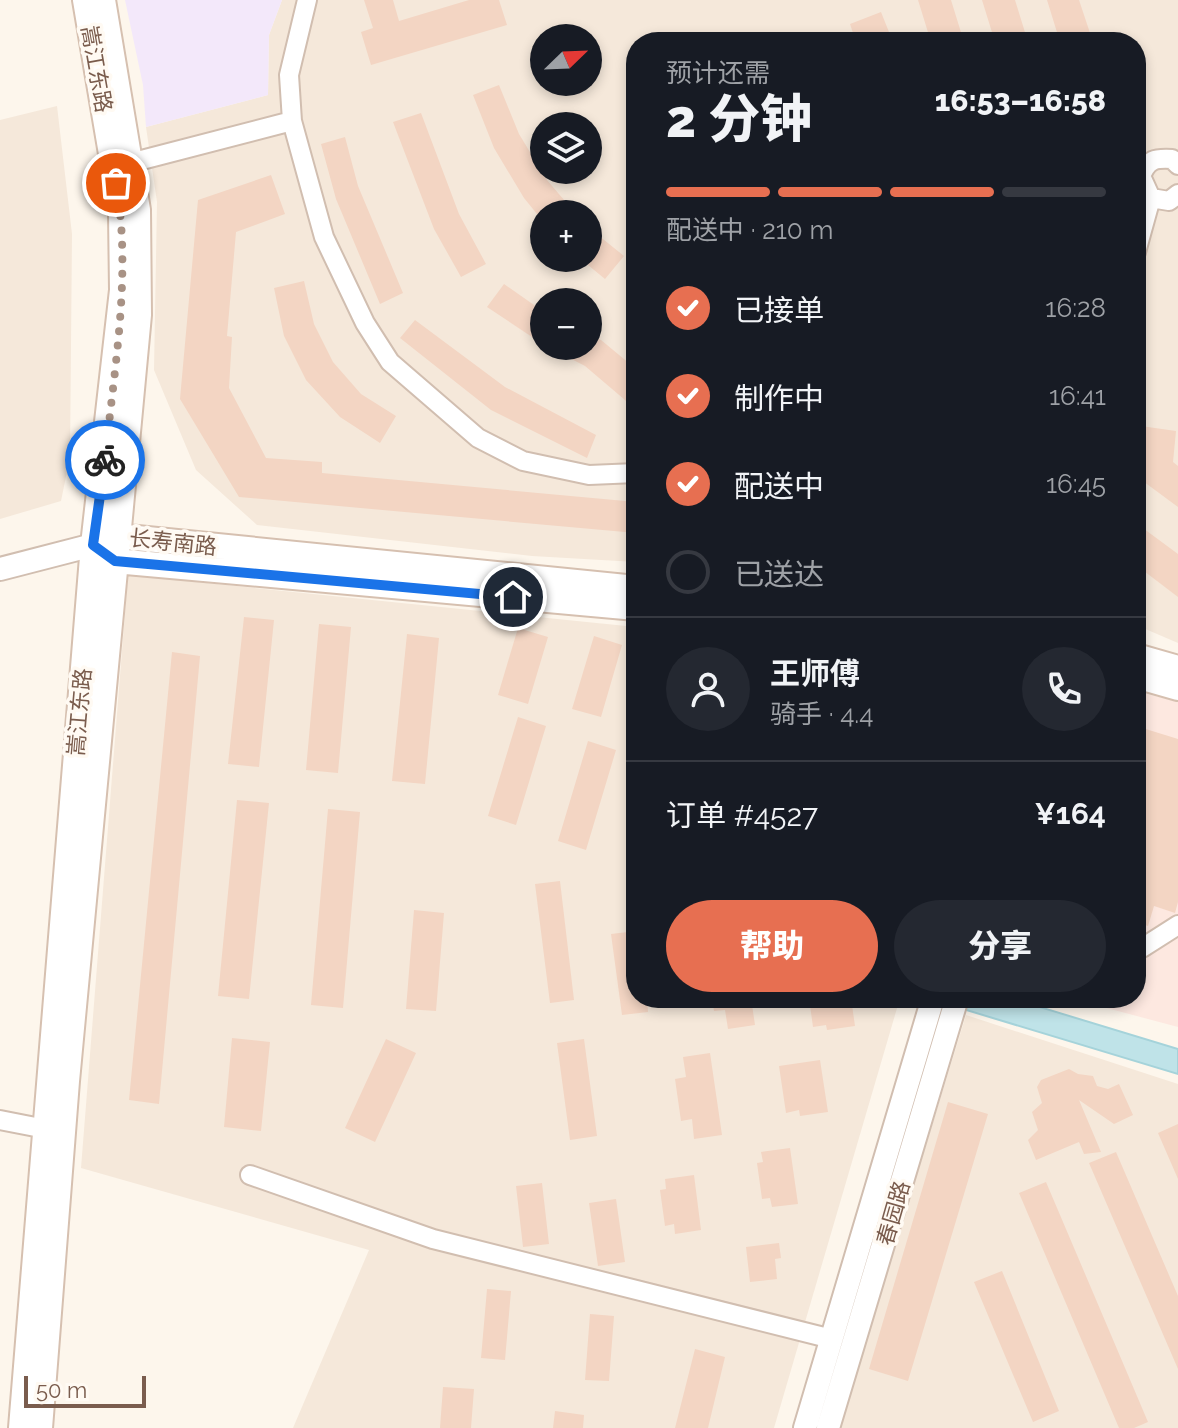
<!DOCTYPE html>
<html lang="zh">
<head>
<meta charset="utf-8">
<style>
	body { margin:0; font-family:Raleway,"Noto Sans SC",sans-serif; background:#242831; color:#f1f3f6; height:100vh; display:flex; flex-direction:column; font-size:30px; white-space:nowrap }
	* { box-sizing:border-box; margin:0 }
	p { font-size:26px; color:#9ea1a6 }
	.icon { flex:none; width:44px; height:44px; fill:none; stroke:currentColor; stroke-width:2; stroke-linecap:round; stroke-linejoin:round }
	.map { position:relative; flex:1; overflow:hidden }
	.side { position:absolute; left:626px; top:32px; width:520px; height:976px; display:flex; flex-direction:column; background:#171b24; border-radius:32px; box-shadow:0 4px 12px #0003 }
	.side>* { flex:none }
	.needle { width:52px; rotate:67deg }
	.fabs { position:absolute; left:530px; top:24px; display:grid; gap:16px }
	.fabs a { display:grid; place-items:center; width:72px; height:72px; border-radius:50%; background:#171b24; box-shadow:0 4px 12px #0003; font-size:40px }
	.scale { position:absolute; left:24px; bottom:20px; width:122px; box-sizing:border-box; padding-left:8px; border:4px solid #7a5c4d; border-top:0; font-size:22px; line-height:28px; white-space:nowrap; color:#7a5c4d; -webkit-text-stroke:6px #fffaf3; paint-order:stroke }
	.pin { position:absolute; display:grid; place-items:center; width:68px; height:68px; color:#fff; margin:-34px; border:4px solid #fff; border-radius:50%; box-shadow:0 2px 8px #0007 }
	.courier { position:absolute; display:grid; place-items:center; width:80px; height:80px; margin:-40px; border:6px solid #1a73e8; border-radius:50%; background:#fff; color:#222; box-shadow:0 2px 10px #0007 }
	.headline em { font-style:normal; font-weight:800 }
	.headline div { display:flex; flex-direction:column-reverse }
	.headline { display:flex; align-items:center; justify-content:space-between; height:136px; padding:0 40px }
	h1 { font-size:52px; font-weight:800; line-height:60px }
	.bar { display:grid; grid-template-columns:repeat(4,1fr); gap:12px 8px; align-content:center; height:96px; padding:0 40px }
	.bar i { height:10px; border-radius:6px; background:#363941 }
	.bar .current { background:#e76f51 }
	.bar p { grid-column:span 4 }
	.line { display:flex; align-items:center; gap:20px; padding:0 40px; border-top:2px solid #363941 }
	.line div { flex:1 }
	.round { display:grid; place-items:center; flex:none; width:84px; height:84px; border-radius:42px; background:#242831 }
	ol { padding:0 40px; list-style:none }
	li { display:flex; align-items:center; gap:24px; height:88px }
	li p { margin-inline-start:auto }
	li .icon { padding:8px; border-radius:50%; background:#e76f51; color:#fff; stroke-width:4 }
	li:last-child { color:#9ea1a6 }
	li i { width:44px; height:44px; border:4px solid #363941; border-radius:50% }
	.button { display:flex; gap:16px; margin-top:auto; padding:16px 40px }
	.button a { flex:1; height:92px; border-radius:48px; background:#e76f51; color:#fff; font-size:32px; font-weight:800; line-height:92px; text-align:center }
	.button a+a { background:#242831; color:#f1f3f6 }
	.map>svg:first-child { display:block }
</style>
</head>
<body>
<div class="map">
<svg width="1178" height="1428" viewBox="0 0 1178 1428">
	<rect width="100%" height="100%" fill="#fdf6ec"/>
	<path fill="#f5e8da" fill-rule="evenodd" d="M282,0H1178V643L1136,625V42H636V562L532,556L257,525L196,470L154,370L157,202L146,127L268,95L269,35ZM544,38H588V82H544ZM544,126H588V170H544ZM544,214H588V258H544ZM544,302H588V346H544Z
		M57,106L72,234L70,457L61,501L0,519V120Z
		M128,575L636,627V998H900L774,1428H293L369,1250L81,1168Z
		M966,1015L1178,1084V1428H839Z"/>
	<path fill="#fde8e0" d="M1136,691L1178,702V1027L1069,998H1136Z"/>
	<path fill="#f3e8fa" d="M125,0H282L269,35L268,95L146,127L143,85Z"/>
	<path fill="#bfe3e8" stroke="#a5d3da" stroke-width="2" d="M961,998H1010L1178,1049V1074L963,1009Z"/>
	<path fill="#f3d5c3" d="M364,0H393L399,21L469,0H499L507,25L371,65L361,32L373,28Z
		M918,0H951L964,42H931Z
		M982,0H1015L1028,42H995Z
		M1047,0H1079L1093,42H1060Z
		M881,12L893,42H856L850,24Z
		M499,85L519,134L547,180L576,214H537L524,198L494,148L473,95Z
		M421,113L459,214L486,264L461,277L434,229L393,122Z
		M345,137L358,186L403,293L380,304L336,199L321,144Z
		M271,175L285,214L236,232L227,336L232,337L229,388L266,458L322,462V473L636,502V533L239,497L180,399L198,200Z
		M588,227L624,256L605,279L588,265Z
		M304,281L314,324L333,362L361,394L396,416L380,443L340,417L306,380L284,336L274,288Z
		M504,284L544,312V345L487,307Z
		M415,320L505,387L596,435L587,458L491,410L400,338Z
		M588,334L601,340L636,369V414L625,400L585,366L546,346H588Z
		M1141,426L1176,431L1173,462L1178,466V507L1136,476Z
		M1136,523L1178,554V597L1136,565Z
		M244,617L274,620L259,767L228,764Z
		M319,624L351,627L338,773L306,770Z
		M518,628L548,637L528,704L498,695Z
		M407,634L439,638L425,784L392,781Z
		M594,636L622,645L601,717L572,709Z
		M172,652L200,656L159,1104L129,1100Z
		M518,717L546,726L516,825L488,816Z
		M1136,726L1178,739V902L1175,913L1154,906L1148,926L1136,922Z
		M588,741L616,750L586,850L558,841Z
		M237,800L269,803L249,999L218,996Z
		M328,809L360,812L343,1008L311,1005Z
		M560,881L574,1000L550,1003L535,884Z
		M414,910L444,913L436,1011L406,1009Z
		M636,931V998H647L648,1012L622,1015L611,934Z
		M712,998H751L755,1025L728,1029L725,1010L714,1011Z
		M809,998H851L855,1026L827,1030L826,1025L813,1027Z
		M232,1038L270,1042L261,1131L224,1127Z
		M386,1039L416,1053L375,1142L345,1128Z
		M584,1039L597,1136L570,1140L557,1043Z
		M710,1053L722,1135L694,1139L692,1119L681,1121L675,1079L686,1077L683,1057Z
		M820,1060L828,1112L800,1116L799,1110L786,1113L779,1066Z
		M1069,1069L1078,1074L1093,1076L1097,1086L1108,1089L1119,1084L1133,1115L1114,1124L1079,1100L1101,1152L1084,1154L1079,1142L1036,1160L1028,1140L1038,1130L1032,1112L1042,1103L1037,1087L1041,1080Z
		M948,1102L988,1114L908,1381L869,1369Z
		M1178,1124V1179L1158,1133Z
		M790,1148L798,1204L772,1207L770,1198L762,1199L757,1163L763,1162L761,1152Z
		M1116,1152L1178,1296V1369L1089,1163Z
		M694,1175L701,1230L675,1234L674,1224L665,1226L660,1190L666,1189L665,1179Z
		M1046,1182L1148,1422L1134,1428H1119L1019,1193Z
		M542,1183L549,1244L523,1247L516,1186Z
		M616,1199L625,1262L598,1266L589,1203Z
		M779,1243L781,1258L775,1259L777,1279L750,1282L746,1247Z
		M1002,1271L1059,1411L1033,1422L974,1282Z
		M487,1289L511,1291L505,1360L481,1358Z
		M590,1314L614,1316L609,1381L585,1380Z
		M695,1349L725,1357L708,1428H675Z
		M443,1387L474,1389L471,1428H440Z
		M555,1411L584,1415L583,1428H553Z"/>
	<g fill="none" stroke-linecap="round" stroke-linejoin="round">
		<defs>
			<path id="minor" d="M307,0L289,75L292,121L324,237L365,323L390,362L478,438L523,461L589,475L636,473
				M130,163L292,121
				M1178,165L1172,159C1155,158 1148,159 1141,176L1151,198L1169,201L1178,194
				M1136,252L1151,198
				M1136,948H1142L1178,925
				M0,1120L56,1131
				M250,1175L433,1239L832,1339"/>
			<path id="tertiary" d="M0,569L93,545
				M805,1428L933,998
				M828,1428L957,998"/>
			<path id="secondary" d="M103,541L117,536L636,588
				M105,553L115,561L636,608
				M1136,656L1178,668
				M1136,676L1178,688
				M21,1428L93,545L122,290L121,213L85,0
				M40,1428L67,1081L139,315L138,210L103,0"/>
		</defs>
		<use href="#minor" stroke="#d1beb0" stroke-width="22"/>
		<use href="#tertiary" stroke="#d1beb0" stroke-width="26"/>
		<use href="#secondary" stroke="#d6c0b0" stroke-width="28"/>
		<use href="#minor" stroke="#fff" stroke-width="18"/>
		<use href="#tertiary" stroke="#fff" stroke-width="22"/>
		<use href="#secondary" stroke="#fff" stroke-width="24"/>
	</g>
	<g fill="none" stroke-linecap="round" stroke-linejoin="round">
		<path stroke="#a89285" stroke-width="8" stroke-dasharray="0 14.4" d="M105,460C114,368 132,274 116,183"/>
		<path stroke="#1a73e8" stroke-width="10" d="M105,460L93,545L115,561L513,597"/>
	</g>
	<g text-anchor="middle" stroke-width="7" stroke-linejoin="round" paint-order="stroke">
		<g font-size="22" fill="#7a5c4d" stroke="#fffaf3">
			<text transform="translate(97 69) rotate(80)" y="8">嵩江东路</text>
			<text transform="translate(173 542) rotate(6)" y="8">长寿南路</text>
			<text transform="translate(79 712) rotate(-85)" y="8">嵩江东路</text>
			<text transform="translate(893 1213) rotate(-74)" y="8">春园路</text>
		</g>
	</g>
</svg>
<div class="fabs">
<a><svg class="needle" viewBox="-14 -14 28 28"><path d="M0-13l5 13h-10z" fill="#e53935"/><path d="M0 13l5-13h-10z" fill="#9ea1a6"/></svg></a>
<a><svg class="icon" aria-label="layers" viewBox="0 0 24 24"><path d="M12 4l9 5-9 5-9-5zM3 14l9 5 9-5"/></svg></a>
<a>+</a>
<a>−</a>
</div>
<div class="scale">50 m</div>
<div class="pin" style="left:116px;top:183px;background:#ea580c"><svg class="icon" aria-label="bag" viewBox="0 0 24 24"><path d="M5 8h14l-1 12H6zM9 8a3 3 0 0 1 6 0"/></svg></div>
<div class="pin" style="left:513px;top:597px;background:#1f2937"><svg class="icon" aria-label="home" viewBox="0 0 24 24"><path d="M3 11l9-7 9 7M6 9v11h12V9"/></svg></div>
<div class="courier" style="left:105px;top:460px"><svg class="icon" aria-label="bike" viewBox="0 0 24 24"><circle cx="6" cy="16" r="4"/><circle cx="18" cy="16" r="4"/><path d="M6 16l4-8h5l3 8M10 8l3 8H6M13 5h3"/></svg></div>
<section class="side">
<div class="headline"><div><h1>2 分钟</h1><p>预计还需</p></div><em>16:53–16:58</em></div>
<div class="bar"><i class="current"></i><i class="current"></i><i class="current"></i><i></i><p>配送中 · 210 m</p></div>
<ol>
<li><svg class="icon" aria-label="check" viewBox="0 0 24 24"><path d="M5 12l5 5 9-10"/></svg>已接单<p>16:28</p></li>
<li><svg class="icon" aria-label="check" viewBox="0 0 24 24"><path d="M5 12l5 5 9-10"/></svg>制作中<p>16:41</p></li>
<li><svg class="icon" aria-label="check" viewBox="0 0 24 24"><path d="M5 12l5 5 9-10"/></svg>配送中<p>16:45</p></li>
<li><i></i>已送达</li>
</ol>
<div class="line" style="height:144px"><a class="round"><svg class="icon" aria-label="person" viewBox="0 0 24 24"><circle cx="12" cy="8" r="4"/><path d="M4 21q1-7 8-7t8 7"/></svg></a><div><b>王师傅</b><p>骑手 · 4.4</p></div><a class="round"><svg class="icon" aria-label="phone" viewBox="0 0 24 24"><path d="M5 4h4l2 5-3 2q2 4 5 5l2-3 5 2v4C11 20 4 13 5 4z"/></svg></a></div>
<div class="line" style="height:104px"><div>订单 #4527</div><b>¥164</b></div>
<div class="button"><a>帮助</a><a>分享</a></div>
</section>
</div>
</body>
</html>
